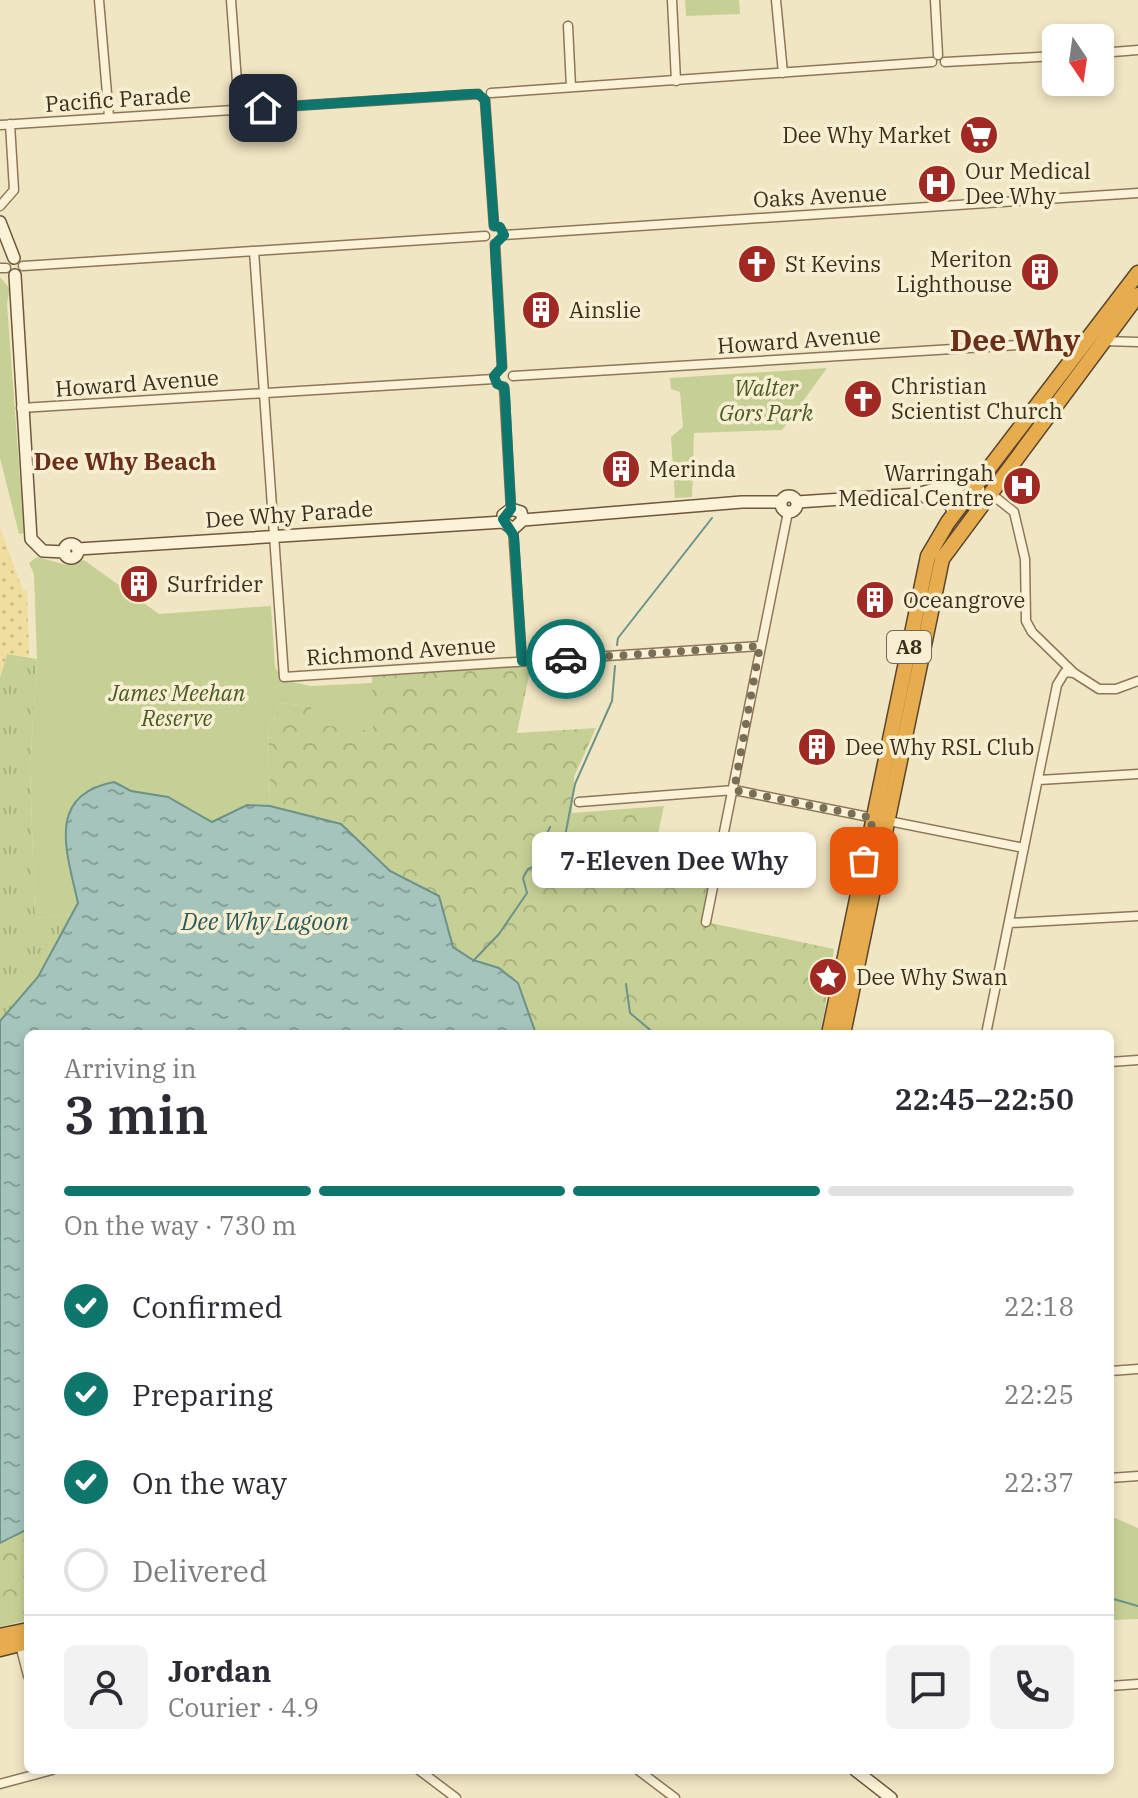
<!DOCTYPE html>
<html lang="en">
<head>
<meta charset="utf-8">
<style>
	body { margin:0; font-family:"IBM Plex Serif",serif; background:#f2f2f3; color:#2b2b33; height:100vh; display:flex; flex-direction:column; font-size:30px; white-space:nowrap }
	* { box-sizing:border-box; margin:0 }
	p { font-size:26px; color:#7c7c81 }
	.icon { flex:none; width:44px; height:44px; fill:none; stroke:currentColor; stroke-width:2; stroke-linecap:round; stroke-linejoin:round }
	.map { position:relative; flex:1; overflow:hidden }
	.details { position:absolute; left:24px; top:1030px; width:1090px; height:744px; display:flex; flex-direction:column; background:#fff; border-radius:12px; box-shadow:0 4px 12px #0003 }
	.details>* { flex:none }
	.needle { width:52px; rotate:167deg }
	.fabs { position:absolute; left:1042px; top:24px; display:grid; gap:16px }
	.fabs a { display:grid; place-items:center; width:72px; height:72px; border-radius:12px; background:#fff; box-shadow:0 4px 12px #0003; font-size:40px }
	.pin { position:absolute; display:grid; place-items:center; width:68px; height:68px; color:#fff; margin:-34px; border-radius:16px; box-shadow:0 4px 12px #0006 }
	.courier { position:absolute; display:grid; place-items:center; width:80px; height:80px; margin:-40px; border:6px solid #0f766e; border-radius:50%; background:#fff; color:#222; box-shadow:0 2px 10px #0007 }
	.bubble { position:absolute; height:56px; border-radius:12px; background:#fff; box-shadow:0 4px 12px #0003; font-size:26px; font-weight:600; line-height:56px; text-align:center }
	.headline em { font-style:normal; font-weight:600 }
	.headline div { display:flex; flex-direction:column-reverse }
	.headline { display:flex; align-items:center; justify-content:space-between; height:136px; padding:0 40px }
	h1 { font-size:52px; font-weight:600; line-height:60px }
	.bar { display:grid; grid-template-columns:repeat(4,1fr); gap:12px 8px; align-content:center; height:96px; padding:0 40px }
	.bar i { height:10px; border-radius:6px; background:#e1e1e2 }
	.bar .selected { background:#0f766e }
	.bar p { grid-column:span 4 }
	.line { display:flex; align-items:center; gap:20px; padding:0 40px; border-top:2px solid #e1e1e2 }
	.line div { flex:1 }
	.round { display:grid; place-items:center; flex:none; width:84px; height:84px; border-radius:12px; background:#f2f2f3 }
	ol { padding:0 40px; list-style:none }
	li { display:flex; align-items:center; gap:24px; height:88px }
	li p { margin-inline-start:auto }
	li .icon { padding:8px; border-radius:50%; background:#0f766e; color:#fff; stroke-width:4 }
	li:last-child { color:#7c7c81 }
	li i { width:44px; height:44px; border:4px solid #e1e1e2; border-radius:50% }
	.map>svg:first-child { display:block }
</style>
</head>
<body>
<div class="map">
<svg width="1138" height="1798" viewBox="0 0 1138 1798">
	<defs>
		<pattern id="grass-tufts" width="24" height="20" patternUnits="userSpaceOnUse" patternTransform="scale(2)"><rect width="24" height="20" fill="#c6d095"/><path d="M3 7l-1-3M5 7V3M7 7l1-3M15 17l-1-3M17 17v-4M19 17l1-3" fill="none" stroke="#abb380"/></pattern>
		<pattern id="forest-crowns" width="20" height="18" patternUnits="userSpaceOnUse" patternTransform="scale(2)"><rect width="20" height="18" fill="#c6d095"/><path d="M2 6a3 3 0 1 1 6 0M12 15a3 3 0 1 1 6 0" fill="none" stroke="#abb380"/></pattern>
		<pattern id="sand-dots" width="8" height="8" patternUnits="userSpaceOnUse" patternTransform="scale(2)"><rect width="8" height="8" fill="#efde9e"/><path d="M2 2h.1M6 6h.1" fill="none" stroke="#cebf88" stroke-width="1.8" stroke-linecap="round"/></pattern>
		<pattern id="water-ripples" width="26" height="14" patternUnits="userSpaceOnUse" patternTransform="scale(2)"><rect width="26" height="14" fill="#a5c4bc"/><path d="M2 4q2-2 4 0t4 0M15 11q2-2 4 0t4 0" fill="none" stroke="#88a098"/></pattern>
	</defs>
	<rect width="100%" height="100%" fill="#f1e6c3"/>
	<path fill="url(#grass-tufts)" d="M7,654L37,659L30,767L35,918L73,914L38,977L0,1021V677Z"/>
	<path fill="url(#forest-crowns)" d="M532,661L517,733L596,728L574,777L572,813L664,806L651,866L718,863L706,922L834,949L821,1034H536L513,980L499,968L473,960L453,947L438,896L390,871L341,824L270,806L268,730L281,703L310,706L372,731V670Z
		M28,1529V1620L0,1627V1543Z"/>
	<path fill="url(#sand-dots)" d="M0,527L23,591H27L29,653V657L7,654L0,677Z"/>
	<path fill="#c6d095" d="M685,0H739L740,14L686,16Z
		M0,277L10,289L7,304L24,533L19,534L0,458Z
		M827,368L782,430L694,433L692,497L675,498L671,437L683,427L680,392L671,389L670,378Z
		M37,557L67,565L84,560L159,614L271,606L275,667L283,680L311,686L372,683L373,731L320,725L310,706L281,703L268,730L270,806L247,805L212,822L168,797L131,791L114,782L67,854L78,903L73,914L35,918L30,767L37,659L34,574L29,563Z
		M1110,1516L1138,1528V1619L1110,1620Z"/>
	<path fill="url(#water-ripples)" stroke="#6b938b" stroke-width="2" d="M114,782L131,791L168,797L212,822L247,805L270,806L341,824L390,871L439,896L453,947L473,960L499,968L518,983L536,1034H28V1529L0,1543V1021L38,977L78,903C67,853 45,795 114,782Z"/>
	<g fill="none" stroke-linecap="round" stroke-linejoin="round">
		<path stroke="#6b938b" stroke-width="2" d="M617,645L618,638L712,518
			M533,867L550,827
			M473,961L499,934L527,893L523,878L528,869L533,867L546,872L562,852L575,784L612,701L615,666
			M626,984L630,1013L655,1034
			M1110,1598L1138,1606"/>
		<defs>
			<path id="street" d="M99,0L109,117
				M231,0L239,109
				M672,0L676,81
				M776,0L783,73
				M935,0L938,55
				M568,26L571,87
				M1100,53L1138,50
				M945,62L1056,56
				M491,93L932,62
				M485,100L494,226
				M0,125L478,94
				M0,206L14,190L10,124
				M504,235L1138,193
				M495,244L502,367
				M254,251L284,677L760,646
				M23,266L485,236
				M0,268H6
				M1103,341L1138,342
				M513,376L1085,341
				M504,387L511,509
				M21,408L494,379
				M990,493L1014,512L1025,559L1026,621L1032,632L1074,673L1099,689H1116L1138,681
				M513,529L522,661
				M1039,780L1138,774
				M579,802L734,790L1024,848
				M706,922L788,512
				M1010,923L1138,916
				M986,1034L1057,685L1065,672L1074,673
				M1110,1062L1138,1060
				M1110,1371L1138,1369
				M1110,1478L1138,1476
				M19,1641L28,1676
				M1110,1686L1138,1684
				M419,1770L456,1798
				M638,1770L675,1798
				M0,1784L52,1770"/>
			<path id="secondary" d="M0,222L14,258
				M15,275L31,539L43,551L65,552
				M781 504a8 8 0 1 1 16 0a8 8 0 1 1-16 0Z
				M925,497L944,498L952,508L953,517
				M797,502L917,494L935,489L979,490
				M523,520L742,502H781
				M503,522V515L511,509L521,512L523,520
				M503,522L513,529L523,520
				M64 551a7 7 0 1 1 14 0a7 7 0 1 1-14 0Z
				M78,549L503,522
				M855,1770L891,1798"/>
			<path id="highway" d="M829,1034L928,556L948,522L1138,273
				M843,1034L942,559L1138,295
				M0,1636L28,1630
				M0,1649L28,1642"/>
		</defs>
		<use href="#street" stroke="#8d7758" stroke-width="11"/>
		<use href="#secondary" stroke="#6f583b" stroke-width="14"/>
		<use href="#highway" stroke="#5a452c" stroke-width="17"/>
		<use href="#street" stroke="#fbf2d7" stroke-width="8"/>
		<use href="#secondary" stroke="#fbf2d7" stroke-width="11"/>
		<use href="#highway" stroke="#e6ac4e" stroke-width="14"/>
	</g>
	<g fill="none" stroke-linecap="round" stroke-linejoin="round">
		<path stroke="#7b6e57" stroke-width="8" stroke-dasharray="0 14.4" d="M566,659L760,646L734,790L873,818L864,861"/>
		<path stroke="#0f766e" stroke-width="10" d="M263,108L471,94H478L485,100L494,226L500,227L504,235L495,244V250L502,367L494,376L497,384L504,387L505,393L511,509L503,519L514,536L522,661L566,659"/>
	</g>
	<defs>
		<symbol id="supermarket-disc" viewBox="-11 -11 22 22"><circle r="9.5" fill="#a02a23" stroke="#f8efd3"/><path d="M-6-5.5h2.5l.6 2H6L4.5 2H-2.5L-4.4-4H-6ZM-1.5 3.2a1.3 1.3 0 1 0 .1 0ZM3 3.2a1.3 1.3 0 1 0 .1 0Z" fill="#fff"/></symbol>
		<symbol id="hospital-disc" viewBox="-11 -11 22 22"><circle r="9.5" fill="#a02a23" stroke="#f8efd3"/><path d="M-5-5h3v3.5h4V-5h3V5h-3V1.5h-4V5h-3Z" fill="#fff"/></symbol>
		<symbol id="church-disc" viewBox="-11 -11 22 22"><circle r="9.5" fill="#a02a23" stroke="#f8efd3"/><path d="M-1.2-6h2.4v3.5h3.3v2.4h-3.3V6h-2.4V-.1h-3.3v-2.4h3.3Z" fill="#fff"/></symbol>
		<symbol id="building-disc" viewBox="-11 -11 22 22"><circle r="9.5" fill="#a02a23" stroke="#f8efd3"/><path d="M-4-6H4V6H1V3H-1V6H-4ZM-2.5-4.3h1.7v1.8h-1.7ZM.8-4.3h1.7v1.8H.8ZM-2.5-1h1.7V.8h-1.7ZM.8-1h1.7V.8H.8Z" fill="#fff"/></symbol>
		<symbol id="sight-disc" viewBox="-11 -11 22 22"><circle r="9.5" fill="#a02a23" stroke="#f8efd3"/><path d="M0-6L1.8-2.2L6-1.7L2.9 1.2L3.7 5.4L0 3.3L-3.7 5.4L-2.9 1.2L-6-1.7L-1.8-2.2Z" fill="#fff"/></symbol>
	</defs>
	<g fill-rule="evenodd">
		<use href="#supermarket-disc" x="957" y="113" width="44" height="44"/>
		<use href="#hospital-disc" x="915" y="162" width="44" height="44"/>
		<use href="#church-disc" x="735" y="242" width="44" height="44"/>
		<use href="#building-disc" x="1018" y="250" width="44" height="44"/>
		<use href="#building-disc" x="519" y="288" width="44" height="44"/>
		<use href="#church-disc" x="841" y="377" width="44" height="44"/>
		<use href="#building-disc" x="599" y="447" width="44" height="44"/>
		<use href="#hospital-disc" x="1000" y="464" width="44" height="44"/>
		<use href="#building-disc" x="117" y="562" width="44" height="44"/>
		<use href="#building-disc" x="853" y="578" width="44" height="44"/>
		<use href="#building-disc" x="795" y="725" width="44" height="44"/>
		<use href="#sight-disc" x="806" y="955" width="44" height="44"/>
	</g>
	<g text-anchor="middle" stroke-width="7" stroke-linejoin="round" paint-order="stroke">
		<rect fill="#f8efd3" stroke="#746854" stroke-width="2" x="887" y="631" width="44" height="32" rx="6"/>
		<g font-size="20" font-weight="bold" fill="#3c2e1d">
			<text x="909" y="654">A8</text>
		</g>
		<g font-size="22" fill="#3c2e1d" stroke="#f8efd3">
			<text transform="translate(118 99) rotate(-4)" y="8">Pacific Parade</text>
			<text transform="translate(820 196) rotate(-3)" y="8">Oaks Avenue</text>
			<text transform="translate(799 340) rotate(-4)" y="8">Howard Avenue</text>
			<text transform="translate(137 383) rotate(-4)" y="8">Howard Avenue</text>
			<text transform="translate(289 514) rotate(-4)" y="8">Dee Why Parade</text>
			<text transform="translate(401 651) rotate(-4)" y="8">Richmond Avenue</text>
		</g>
		<g font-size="22" fill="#3c2e1d" stroke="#f8efd3" text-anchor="start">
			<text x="951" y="143" text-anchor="end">Dee Why Market</text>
			<text x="965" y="179">Our Medical<tspan x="965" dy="25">Dee Why</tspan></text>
			<text x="1012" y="267" text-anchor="end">Meriton<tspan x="1012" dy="25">Lighthouse</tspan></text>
			<text x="785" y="272">St Kevins</text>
			<text x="569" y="318">Ainslie</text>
			<text x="891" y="394">Christian<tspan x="891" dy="25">Scientist Church</tspan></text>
			<text x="649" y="477">Merinda</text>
			<text x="994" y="481" text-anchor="end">Warringah<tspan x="994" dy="25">Medical Centre</tspan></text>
			<text x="167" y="592">Surfrider</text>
			<text x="903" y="608">Oceangrove</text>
			<text x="845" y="755">Dee Why RSL Club</text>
			<text x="856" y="985">Dee Why Swan</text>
		</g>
		<g font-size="22" font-style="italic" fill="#485a22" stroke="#f8efd3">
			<text x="766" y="396">Walter<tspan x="766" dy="25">Gors Park</tspan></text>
			<text x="177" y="701">James Meehan<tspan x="177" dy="25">Reserve</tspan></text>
		</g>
		<g font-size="24" font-weight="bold" fill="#6b2f19" stroke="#f8efd3">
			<text x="125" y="470">Dee Why Beach</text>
		</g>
		<g font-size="24" font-style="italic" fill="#2b5c5c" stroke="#f8efd3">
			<text x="265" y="930">Dee Why Lagoon</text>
		</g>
		<g font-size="30" font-weight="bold" fill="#6b2f19" stroke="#f8efd3">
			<text x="1015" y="351">Dee Why</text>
		</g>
	</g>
</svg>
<div class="fabs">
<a><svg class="needle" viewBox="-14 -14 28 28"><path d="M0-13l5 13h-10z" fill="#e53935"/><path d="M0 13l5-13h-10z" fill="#7c7c81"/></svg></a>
</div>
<div class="pin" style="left:864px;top:861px;background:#ea580c"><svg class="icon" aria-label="bag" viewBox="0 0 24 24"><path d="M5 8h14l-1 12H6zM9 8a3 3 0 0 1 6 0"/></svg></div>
<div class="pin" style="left:263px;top:108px;background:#1f2937"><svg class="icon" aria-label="home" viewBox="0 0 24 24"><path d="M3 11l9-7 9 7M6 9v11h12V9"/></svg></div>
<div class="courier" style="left:566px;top:659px"><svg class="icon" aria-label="car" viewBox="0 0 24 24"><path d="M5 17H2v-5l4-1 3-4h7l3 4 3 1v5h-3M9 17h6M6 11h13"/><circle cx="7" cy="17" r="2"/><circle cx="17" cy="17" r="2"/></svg></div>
<div class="bubble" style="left:532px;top:832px;width:284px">7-Eleven Dee Why</div>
<section class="details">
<div class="headline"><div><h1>3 min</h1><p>Arriving in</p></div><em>22:45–22:50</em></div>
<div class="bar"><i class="selected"></i><i class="selected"></i><i class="selected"></i><i></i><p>On the way · 730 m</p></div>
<ol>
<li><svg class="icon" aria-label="check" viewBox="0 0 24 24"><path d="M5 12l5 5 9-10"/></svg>Confirmed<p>22:18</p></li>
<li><svg class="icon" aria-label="check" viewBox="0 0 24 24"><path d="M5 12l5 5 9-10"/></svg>Preparing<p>22:25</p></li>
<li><svg class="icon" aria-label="check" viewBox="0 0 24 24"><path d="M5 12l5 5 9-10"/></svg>On the way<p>22:37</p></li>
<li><i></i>Delivered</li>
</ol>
<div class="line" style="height:144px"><a class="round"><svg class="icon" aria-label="person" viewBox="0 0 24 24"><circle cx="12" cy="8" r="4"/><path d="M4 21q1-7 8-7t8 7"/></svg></a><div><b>Jordan</b><p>Courier · 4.9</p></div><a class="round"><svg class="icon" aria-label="chat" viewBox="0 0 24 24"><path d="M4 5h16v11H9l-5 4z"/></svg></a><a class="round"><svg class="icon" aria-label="phone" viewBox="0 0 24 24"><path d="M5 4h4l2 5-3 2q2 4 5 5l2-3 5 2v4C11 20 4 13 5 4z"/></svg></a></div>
</section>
</div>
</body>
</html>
